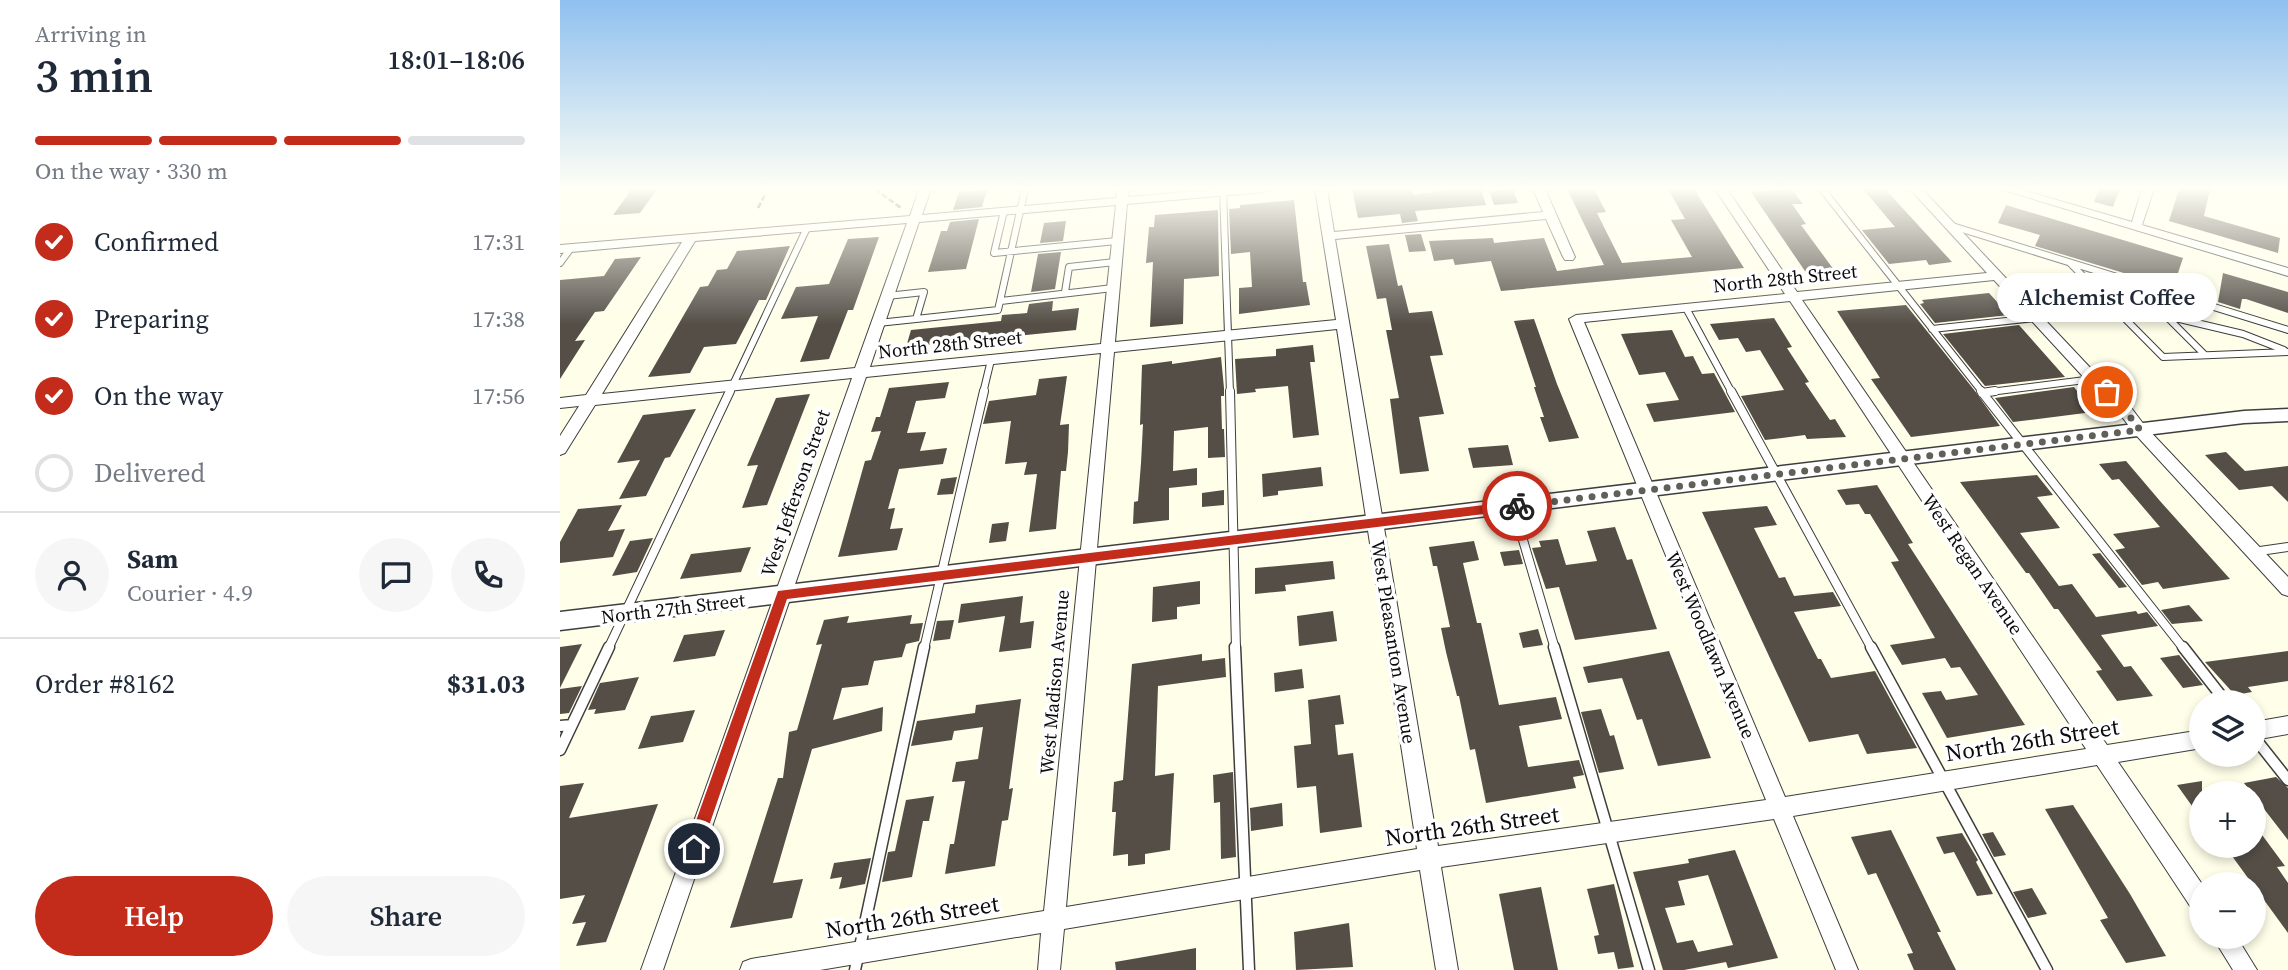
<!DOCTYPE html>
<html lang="en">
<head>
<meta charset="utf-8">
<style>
	body { margin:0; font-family:"Source Serif 4",serif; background:#f6f6f7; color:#1f2937; height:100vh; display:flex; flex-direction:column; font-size:26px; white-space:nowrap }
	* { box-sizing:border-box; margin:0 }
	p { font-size:23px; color:#747a83 }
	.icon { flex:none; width:38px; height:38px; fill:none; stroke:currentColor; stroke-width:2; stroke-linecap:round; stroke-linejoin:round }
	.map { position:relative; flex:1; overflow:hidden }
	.sheet { display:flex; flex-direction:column; background:#fff; width:560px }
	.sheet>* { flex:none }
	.controls { position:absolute; left:1629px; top:690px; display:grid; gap:14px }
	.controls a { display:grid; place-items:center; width:77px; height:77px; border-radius:50%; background:#fff; box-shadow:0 4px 10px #0003; font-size:35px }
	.pin { position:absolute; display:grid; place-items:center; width:60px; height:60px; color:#fff; margin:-30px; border:4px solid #fff; border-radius:50%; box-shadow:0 2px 7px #0007 }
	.courier { position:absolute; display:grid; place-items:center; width:70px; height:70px; margin:-35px; border:5px solid #c32b1b; border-radius:50%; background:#fff; color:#222; box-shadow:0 2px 9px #0007 }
	.bubble { position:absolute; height:49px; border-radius:24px; background:#fff; box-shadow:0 4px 10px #0003; font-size:23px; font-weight:600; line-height:49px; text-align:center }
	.summary em { font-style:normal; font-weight:600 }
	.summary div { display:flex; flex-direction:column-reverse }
	.summary { display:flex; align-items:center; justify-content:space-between; height:119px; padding:0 35px }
	h1 { font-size:46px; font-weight:600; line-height:52px }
	.bar { display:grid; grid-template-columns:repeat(4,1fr); gap:10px 7px; align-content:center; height:84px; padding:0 35px }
	.bar i { height:9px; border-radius:5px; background:#e0e1e3 }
	.bar .on { background:#c32b1b }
	.bar p { grid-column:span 4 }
	.line { display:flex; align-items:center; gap:18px; padding:0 35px; border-top:2px solid #e0e1e3 }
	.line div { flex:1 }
	.round { display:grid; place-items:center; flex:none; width:74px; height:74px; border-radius:37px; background:#f6f6f7 }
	ol { padding:0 35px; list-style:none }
	li { display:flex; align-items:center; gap:21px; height:77px }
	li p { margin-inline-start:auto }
	li .icon { padding:7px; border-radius:50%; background:#c32b1b; color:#fff; stroke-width:4 }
	li:last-child { color:#747a83 }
	li i { width:38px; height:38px; border:4px solid #e0e1e3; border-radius:50% }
	.cta { display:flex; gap:14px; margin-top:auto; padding:14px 35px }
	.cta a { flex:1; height:80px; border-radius:42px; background:#c32b1b; color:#fff; font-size:28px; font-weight:600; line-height:80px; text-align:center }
	.cta a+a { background:#f6f6f7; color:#1f2937 }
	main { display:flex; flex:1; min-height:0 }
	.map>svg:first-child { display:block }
</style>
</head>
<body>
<main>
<section class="sheet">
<div class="summary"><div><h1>3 min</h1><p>Arriving in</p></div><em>18:01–18:06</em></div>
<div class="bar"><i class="on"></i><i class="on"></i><i class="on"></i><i></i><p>On the way · 330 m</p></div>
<ol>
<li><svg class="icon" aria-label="check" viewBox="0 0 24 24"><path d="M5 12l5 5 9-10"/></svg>Confirmed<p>17:31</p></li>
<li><svg class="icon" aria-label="check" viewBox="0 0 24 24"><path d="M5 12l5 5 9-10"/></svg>Preparing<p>17:38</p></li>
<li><svg class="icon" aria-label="check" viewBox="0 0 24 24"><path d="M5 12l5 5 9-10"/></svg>On the way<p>17:56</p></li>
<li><i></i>Delivered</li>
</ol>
<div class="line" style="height:126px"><a class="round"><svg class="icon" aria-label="person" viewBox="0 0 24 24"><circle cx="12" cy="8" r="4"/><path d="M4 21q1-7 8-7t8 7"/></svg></a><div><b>Sam</b><p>Courier · 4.9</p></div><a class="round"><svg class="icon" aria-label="chat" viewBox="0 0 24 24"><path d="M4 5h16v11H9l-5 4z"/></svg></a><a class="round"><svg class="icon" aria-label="phone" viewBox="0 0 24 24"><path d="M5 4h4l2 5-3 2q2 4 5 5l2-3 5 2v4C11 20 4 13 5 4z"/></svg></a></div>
<div class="line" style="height:91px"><div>Order #8162</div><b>$31.03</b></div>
<div class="cta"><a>Help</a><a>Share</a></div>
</section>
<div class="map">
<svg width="1728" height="970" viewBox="0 0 1728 970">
	<rect width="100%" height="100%" fill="#fffee9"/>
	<path fill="#544e47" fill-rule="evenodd" d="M72,189H97L80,213L53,215Z
		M792,189H852L853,195L893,189H921L926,205L855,211L858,221L842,223L840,214L798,218Z
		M953,189L958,203L934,205L929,191Z
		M1007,189H1034L1046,212L1037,213L1062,263L1132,257L1111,220L1125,219L1108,189H1134L1184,268L941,291L931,261L895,265L893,259L874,261L869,241L933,238L934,243L984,238L997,271L1044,265Z
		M1232,189L1243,204H1232L1246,224L1241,225L1277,274L1249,277L1191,192Z
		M1303,189H1325L1392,262L1369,265L1366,260L1329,264L1302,230L1335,227Z
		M1539,189H1560L1553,207L1534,202Z
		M1619,189H1650L1644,216L1720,238L1718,253L1609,221Z
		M427,190L422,207L393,210L399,192Z
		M734,200L743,282H746L750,305L679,314V288L692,287L690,252L671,254L669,209L680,208V205Z
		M1446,205L1623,258L1613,288L1475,246L1480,235L1438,223Z
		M658,210L659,276L624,279L623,324L590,327L593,262L586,263L589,227H594L595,215Z
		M419,219L406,269L368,272L381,231H387L390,222Z
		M506,221L503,241L480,243L484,223Z
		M861,234L866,251L849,252L845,235Z
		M319,237L293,310H288L269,359L240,362L258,316L221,319L236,287L269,284L288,239Z
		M829,244L838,286L842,285L849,313L872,311L883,355L870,356L884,414L859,417L869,471L840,474L830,399L839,398L826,330H832L826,298L817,299L806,246Z
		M230,246L206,300H199L176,344L144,347L130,373L88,377L140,287L148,286L157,270L167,269L177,251Z
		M501,252L495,289L471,292L478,254Z
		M81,257L44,311L35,312L15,341L25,340L0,379V280L44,276L55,259Z
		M1663,273L1728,292V313L1686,299H1682L1680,309L1658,302Z
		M1429,293L1449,315L1375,323L1360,304L1364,303L1362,300Z
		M493,301L492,311L519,308L516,330L346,347L351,330L441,321L442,315L467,313L469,304Z
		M1346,305L1415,391L1440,426L1351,437L1311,379L1320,378L1277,311Z
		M1214,318L1232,347L1227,348L1249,382L1245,383L1270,420L1275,419L1286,437L1247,439L1245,435L1205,440L1181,396L1224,390L1200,350L1186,352L1178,338L1159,340L1150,324Z
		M974,319L997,384L1019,438L989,442L980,417H984L974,387H976L954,321Z
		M1459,325L1505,377L1425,386L1383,334Z
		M1112,330L1125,357L1133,356L1142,374L1154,373L1175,412L1094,422L1086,404L1119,400L1105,372L1079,375L1061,334Z
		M753,345L755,362H750L759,435L733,438L728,386L695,389L696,392L677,394L675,359L716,356V349Z
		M661,357L664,388V396H661L662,429H664L665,457L648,458V427L614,431L613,471L637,468V485L609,488V520L573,524L574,502L578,501L581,463L583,424L580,425L582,365L612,361V364Z
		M507,376L500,425L509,424L508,452L506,471H501L496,529L469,532L477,474L464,475L467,462L445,464L451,421L423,424L429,401L476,395L479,379Z
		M389,382L385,398L356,401L347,433L366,432L360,451L387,448L383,464L339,469L328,509L335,508L330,529L343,528L337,550L278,557L305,461L311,460L321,431L311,432L316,417H320L329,388Z
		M1514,387L1533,412L1453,422L1435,398Z
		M250,394L207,505L182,508L198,465L187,466L216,398Z
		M136,409L110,457L105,458L86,496L59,499L80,460L57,463L83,415Z
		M948,445L953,465L913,468L908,448Z
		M1666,452L1685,471L1728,466V502L1712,486L1679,490L1645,455Z
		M1566,461L1600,501L1670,579L1603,589L1598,582L1582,585L1555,550L1565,548L1553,534L1600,527L1559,479L1552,480L1539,464Z
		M761,467L763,486L718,491V495L703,497L702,474Z
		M1477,475L1493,495L1477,497L1500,528L1460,533L1499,586L1512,584L1536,617L1576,611L1578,614L1587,612L1598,626L1541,635L1564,667L1571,666L1593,696L1557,701L1536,671L1542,670L1498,609H1494L1469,573H1466L1400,482Z
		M397,477L393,494L377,495L381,479Z
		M1317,485L1353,543L1348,544L1465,725L1387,738L1362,693L1381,691L1386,700L1418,695L1400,667L1391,668L1385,658L1342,665L1330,645L1375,638L1331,562L1339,561L1310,514H1305L1299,504L1286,505L1277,490Z
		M664,490V505L642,507V493Z
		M62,505L48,531L65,529L53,557L0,563V542L18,509Z
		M1207,506L1217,525L1194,528L1219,578L1225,577L1234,596L1273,592L1281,606L1234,612L1258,659H1261L1271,678L1315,671L1357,748L1307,754L1298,734L1249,742L1142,512Z
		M449,522L446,541L429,543L432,524Z
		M1055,527L1067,560L1072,559L1097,629L1015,640L999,587L986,589L972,548L981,547L979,541L998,539L1006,565L1037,561L1027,531Z
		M93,538L77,572L52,576L70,541Z
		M914,541L919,560L903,563L917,623H921L939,705L996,697L1002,719L959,726L968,767L1019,760L1024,775L1013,777L1016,788L926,803L915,749L910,750L899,696H897L886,652L881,628L890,627L877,566H873L869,547Z
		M191,547L181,572L120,579L131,554Z
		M959,550L963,564L944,566L940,552Z
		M1540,553L1567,587L1559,588L1532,554Z
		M773,561L775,579L725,585L726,591L695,594V568Z
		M640,581V604L617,607V619L592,622L593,587Z
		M463,596L460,623L474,621L471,648L439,652L445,616L398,623L401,604Z
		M1629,605L1643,621L1612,624L1601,610Z
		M773,611L777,641L739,646L737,616Z
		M352,615L350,624L363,623L359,641L346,644L342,657L314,661L308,685L282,688L273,720L323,707L322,731L252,749L213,883L243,879L232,918L170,928L218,778H223L229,732L237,730L262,644L256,645L264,620L289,616L287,623Z
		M394,620L390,639L373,641L377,621Z
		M978,629L983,645L963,648L959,633Z
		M165,630L155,656L113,662L124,635Z
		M22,644L0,688V647Z
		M1109,651L1151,758L1098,766L1082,719L1077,720L1062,678L1028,683L1023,667Z
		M1728,651V681L1688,687L1692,692L1675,695L1645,662Z
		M642,654V661L665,658L666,677L598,686L595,776L614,773L610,850L585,854V864L568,866V854L553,856L556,812H552L554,782L563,780L572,664Z
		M1619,655L1643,685L1623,688L1600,658Z
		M742,669L744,688L715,692L714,673Z
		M79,677L65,710L34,714L36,709L28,710L40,683Z
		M22,686L9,713L0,714V689Z
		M780,695L784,724L775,725L778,755L793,753L802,827L760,833L756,786L737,788L734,746L751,744L748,700Z
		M461,699L449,789L453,788L448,820L442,821L435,866L385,874L390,844H394L405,781L392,782L396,762L418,759L423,727L394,731L392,740L351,746L357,721L415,713L416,705Z
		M1041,709L1050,736L1054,735L1064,769L1039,773L1021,712Z
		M135,710L123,742L78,749L91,716Z
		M673,772L676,857L661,859L660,802L654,803L653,775Z
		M1716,777L1728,788V840L1684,783Z
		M1642,781V820L1617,785Z
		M24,783L9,818L98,804L46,942L16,946L26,922L12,924L25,895L0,899V786Z
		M374,796L369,821H363L352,877L322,882L328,852L335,851L346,800Z
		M722,803L723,826L691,831L690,808Z
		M1513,805L1570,894L1606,956L1566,963L1540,920L1548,918L1485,809Z
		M1694,824L1725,866L1717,867L1728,883V933L1664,845H1694Z
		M1331,830L1381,932H1377L1396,970H1354L1347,954L1353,953L1316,873L1308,875L1291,837Z
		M1433,832L1446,855L1434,857L1422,834Z
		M1402,833L1418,860L1416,862L1433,894L1417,896L1394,852L1384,854L1376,837Z
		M1175,850L1218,958L1168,968L1166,962L1124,970H1103L1073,872L1129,863L1128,859ZM1148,875L1173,945L1138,952L1133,940L1117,943L1105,908L1125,905L1118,881Z
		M311,858L305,884L279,889L282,877L270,879L274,863Z
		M1054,884L1074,967L1058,969L1054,952L1038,954L1034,936L1039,935L1027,889Z
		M981,887L998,970H954L939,894Z
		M1472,888L1487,914L1468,918L1453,892Z
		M789,923L793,967L736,970L734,932Z
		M636,948V970H556L555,962Z"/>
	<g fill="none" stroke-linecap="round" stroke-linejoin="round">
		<defs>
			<path id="service-far2" d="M663,189L670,393
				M1262,189L1423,393
				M444,211L434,253L557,241
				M1389,225L1728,330
				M0,263L11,248
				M1510,263L1603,357L1728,352
				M1572,282L1645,355
				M505,292L509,267L555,262
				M441,301L553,288
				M1126,308L1172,393
				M1607,316L1683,334L1724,350
				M356,319L438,310L465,189
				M318,323L356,319L364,292L327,296
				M1372,329L1475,318
				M169,393L246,230
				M423,393L431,360
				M1422,393L1533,379"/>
			<path id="service-far1" d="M670,391L676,649
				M1171,391L1312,649
				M1421,391L1624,649
				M1422,393L1435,391
				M953,506L995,649
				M1693,552L1728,547
				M48,649L170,391
				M364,649L424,391"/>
			<path id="service" d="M675,647L689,970
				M994,647L1089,970
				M1311,647L1487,970
				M1623,647L1666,702
				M0,726L12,725
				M1694,737L1728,780
				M0,750L49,647
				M295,970L364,647"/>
			<path id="minor" d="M359,189H371L362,215L556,198L557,189H569L568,197L662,189H710L704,192L567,204L555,342L776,320L755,189H767L774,232L983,212L973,189H985L1015,257L1013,260H1005L1003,257L986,219L775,239L878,846L1206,800L1009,319L1016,315L1225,294L1155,189H1167L1237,292L1427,273L1350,189H1362L1538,376L1566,401L1585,426L1728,577V596L1722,594L1575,434L1556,409L1528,382L1434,280L1242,300L1547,745L1642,730V748L1558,762L1642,884V915L1634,912L1537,765L1233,816L1298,970H1276L1214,819L881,867L898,970H876L860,870L504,929L500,970H478L481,933L260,970H180L183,962L191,959L484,911L541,353L306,377L103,970H81L292,378L35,405L5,453L0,455V436L19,406L0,408V398L26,395L122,242L0,253V245L350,216ZM556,205L541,344L310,367L359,222ZM347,223L295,368L42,394L135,241ZM1230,301L1526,749L1225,797L1024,322ZM777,329L857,849L506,907L554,352Z
				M1440,189H1459L1572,222L1582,189H1594L1582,225L1728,268V276Z
				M1728,716V734L1694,740V722Z
				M1652,936H1676L1697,970H1673Z"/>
			<path id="tertiary" d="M1728,409V421L1684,423L0,630V612L1684,411Z"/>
		</defs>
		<use href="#service-far2" stroke="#3e3e3e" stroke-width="8"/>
		<use href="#service-far1" stroke="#3e3e3e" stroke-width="10"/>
		<use href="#service" stroke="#3e3e3e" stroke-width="13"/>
		<use href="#minor" stroke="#3e3e3e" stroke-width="2"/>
		<use href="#tertiary" stroke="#3e3e3e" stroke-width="3"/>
		<path stroke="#2d2d2d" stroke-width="2.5" stroke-dasharray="6 2.5" stroke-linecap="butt" d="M315,189L341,208
			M198,208L206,193"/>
		<use href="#service-far2" stroke="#fff" stroke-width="6"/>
		<use href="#service-far1" stroke="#fff" stroke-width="8"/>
		<use href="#service" stroke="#fff" stroke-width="10"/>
		<use href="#minor" fill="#fff" fill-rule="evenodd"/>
		<use href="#tertiary" fill="#fff" fill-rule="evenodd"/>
	</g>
	<linearGradient id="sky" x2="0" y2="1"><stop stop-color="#8fc0ef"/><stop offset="0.58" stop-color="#fffff5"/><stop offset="1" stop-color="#fffff5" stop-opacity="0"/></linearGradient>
	<rect width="1728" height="325" fill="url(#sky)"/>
	<path fill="#c32b1b" d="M957,501L963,506L957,510L227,599L141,849L139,854L134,857L128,854L126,849L218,591Z"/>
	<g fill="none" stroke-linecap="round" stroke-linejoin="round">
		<path stroke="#606059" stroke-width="7" stroke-dasharray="0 12.6" d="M957,506L1580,430L1561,405L1547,392"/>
	</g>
	<g text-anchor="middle" stroke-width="7" stroke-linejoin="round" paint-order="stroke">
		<g font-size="19" fill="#0b0b0b" stroke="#fff">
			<text transform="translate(1225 278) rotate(-6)" y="7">North 28th Street</text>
			<text transform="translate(390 344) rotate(-6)" y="7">North 28th Street</text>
			<text transform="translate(235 493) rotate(-71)" y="7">West Jefferson Street</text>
			<text transform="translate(1413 564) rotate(56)" y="7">West Regan Avenue</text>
			<text transform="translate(113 608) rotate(-7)" y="7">North 27th Street</text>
			<text transform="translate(834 642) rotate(81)" y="7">West Pleasanton Avenue</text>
			<text transform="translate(1151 645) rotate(67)" y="7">West Woodlawn Avenue</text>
			<text transform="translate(494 682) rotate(-85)" y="7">West Madison Avenue</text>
		</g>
		<g font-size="23" fill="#0b0b0b" stroke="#fff">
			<text transform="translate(1472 740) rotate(-9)" y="8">North 26th Street</text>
			<text transform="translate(912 826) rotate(-8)" y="8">North 26th Street</text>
			<text transform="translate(352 917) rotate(-9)" y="8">North 26th Street</text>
		</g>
	</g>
</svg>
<div class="controls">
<a><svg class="icon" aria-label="layers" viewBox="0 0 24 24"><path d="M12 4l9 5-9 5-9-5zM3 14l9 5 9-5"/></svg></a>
<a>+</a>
<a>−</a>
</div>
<div class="pin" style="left:1547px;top:392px;background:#ea580c"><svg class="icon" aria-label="bag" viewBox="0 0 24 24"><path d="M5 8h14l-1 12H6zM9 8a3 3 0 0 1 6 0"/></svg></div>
<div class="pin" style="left:134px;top:849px;background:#1f2937"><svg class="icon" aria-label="home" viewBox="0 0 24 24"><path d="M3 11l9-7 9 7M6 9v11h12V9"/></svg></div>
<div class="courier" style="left:957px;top:506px"><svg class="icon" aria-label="bike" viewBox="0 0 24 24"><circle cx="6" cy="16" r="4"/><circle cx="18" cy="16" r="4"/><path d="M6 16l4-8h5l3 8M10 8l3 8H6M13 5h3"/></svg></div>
<div class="bubble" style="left:1437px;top:273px;width:220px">Alchemist Coffee</div>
</div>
</main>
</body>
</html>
